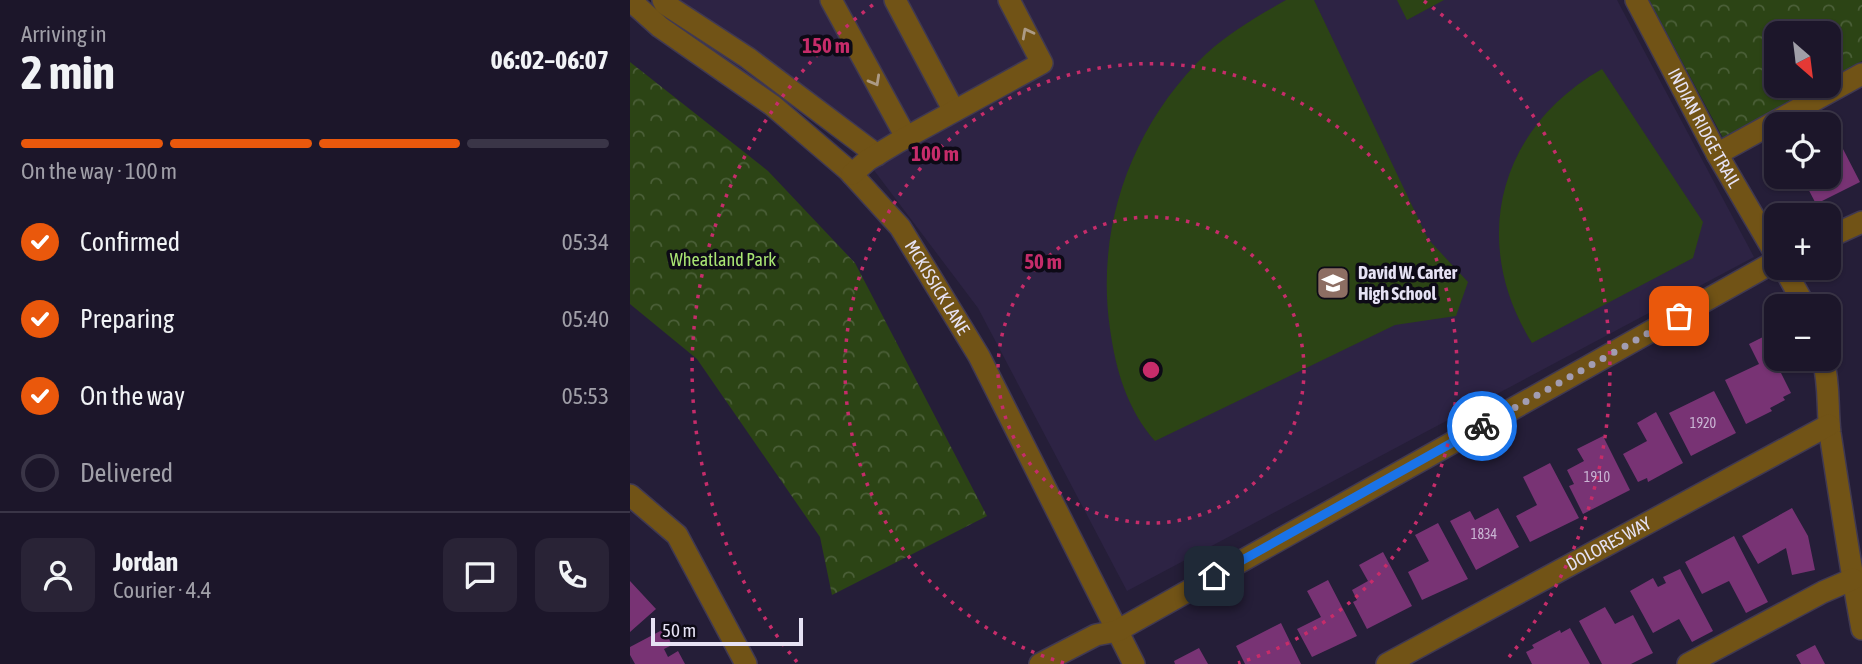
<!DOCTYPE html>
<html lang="en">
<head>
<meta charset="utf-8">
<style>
	body { margin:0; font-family:"Asap Condensed",sans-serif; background:#292336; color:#f1f3f6; height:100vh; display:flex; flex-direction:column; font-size:26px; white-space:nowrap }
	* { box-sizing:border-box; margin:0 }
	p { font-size:23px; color:#a09fa8 }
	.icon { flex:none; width:38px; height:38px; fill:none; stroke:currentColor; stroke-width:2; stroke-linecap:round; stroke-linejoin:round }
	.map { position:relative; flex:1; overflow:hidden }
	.drawer { display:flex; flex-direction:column; background:#1c162a; width:630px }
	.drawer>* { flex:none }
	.needle { width:46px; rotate:152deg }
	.tools { position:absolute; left:1134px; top:21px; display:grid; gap:14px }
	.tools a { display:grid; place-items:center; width:77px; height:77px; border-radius:14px; background:#1c162a; box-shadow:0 2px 5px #0004,0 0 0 2px #3a3547; font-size:35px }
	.scale { position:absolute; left:21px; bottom:18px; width:152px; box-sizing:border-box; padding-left:7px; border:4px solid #e6e2f4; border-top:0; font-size:19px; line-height:24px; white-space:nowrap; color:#e6e2f4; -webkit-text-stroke:5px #0d0a16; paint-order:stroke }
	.pin { position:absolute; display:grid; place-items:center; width:60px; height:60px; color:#fff; margin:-30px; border-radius:14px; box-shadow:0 4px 10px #0006 }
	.courier { position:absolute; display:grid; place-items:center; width:70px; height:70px; margin:-35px; border:5px solid #1a73e8; border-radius:50%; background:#fff; color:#222; box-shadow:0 2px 9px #0007 }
	.overview em { font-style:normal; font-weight:700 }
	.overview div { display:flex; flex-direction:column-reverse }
	.overview { display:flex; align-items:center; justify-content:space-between; height:119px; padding:0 21px }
	h1 { font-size:46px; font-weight:700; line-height:52px }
	.bar { display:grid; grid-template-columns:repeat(4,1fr); gap:10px 7px; align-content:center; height:84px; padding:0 21px }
	.bar i { height:9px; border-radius:5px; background:#3a3547 }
	.bar .selected { background:#ea580c }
	.bar p { grid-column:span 4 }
	.line { display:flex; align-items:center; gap:18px; padding:0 21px; border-top:2px solid #3a3547 }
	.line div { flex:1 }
	.round { display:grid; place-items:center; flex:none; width:74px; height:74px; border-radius:14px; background:#292336 }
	ol { padding:0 21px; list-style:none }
	li { display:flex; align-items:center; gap:21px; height:77px }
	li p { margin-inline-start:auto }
	li .icon { padding:7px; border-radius:50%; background:#ea580c; color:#fff; stroke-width:4 }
	li:last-child { color:#a09fa8 }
	li i { width:38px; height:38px; border:4px solid #3a3547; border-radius:50% }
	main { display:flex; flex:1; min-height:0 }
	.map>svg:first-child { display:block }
</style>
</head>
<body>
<main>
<section class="drawer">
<div class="overview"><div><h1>2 min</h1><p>Arriving in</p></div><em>06:02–06:07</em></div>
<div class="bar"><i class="selected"></i><i class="selected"></i><i class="selected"></i><i></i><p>On the way · 100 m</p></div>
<ol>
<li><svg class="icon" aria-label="check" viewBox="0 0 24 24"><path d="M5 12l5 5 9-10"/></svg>Confirmed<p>05:34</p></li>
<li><svg class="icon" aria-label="check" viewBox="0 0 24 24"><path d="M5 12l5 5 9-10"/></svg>Preparing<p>05:40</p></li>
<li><svg class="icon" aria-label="check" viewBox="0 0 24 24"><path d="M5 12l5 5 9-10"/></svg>On the way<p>05:53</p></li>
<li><i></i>Delivered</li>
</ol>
<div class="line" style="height:126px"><a class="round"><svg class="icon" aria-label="person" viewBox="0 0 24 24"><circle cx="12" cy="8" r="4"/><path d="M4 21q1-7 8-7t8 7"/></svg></a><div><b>Jordan</b><p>Courier · 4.4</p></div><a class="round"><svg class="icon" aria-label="chat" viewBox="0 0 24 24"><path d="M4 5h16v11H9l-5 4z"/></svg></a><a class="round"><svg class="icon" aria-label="phone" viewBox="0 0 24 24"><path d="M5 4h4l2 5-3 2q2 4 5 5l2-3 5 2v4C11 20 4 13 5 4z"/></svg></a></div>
</section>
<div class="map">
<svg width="1232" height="664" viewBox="0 0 1232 664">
	<defs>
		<pattern id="park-crowns" width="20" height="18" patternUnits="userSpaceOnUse" patternTransform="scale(1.75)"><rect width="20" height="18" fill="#2c4415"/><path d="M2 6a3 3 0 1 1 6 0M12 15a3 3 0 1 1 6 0" fill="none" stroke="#4b5f38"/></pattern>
	</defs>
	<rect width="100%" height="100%" fill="#251e38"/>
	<path fill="#2d2344" d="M27,0H987L1124,257L497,591L348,308L237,161L60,33Z"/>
	<path fill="#2c4415" d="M656,0H684L798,239L838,282L826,316L765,325L525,441C497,409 486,371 480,329C465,227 502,125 576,54C600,32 628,16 656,0Z
		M767,0H814L777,20Z
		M972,69L1073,222L1063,258L902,343C839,242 868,128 972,69Z"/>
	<path fill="url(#park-crowns)" d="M1019,0H1232V61L1199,80V33H1146V86H1188L1093,138Z
		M0,62L138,171L225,263L357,516L202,595L190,537L67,359L0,304Z"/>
	<path fill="#783374" d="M1213,149L1230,182L1186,204L1172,177H1199V152L1201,156Z
		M1141,333L1146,344V358L1144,359L1161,393L1153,397L1155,400L1140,408L1142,411L1116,424L1095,380L1129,364L1119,344Z
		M1084,391L1106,433L1061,456L1039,413Z
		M1026,412L1053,463L1018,482L1017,478L1008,482L993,454L1017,441L1007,423Z
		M973,436L1000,490L953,514L939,486L944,484L937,470L954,461L947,449Z
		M920,463L949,518L900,542L886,516L907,505L893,477Z
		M868,508L889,547L846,570L820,521L840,511L845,520Z
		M1162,508L1178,536L1185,570L1162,575L1156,548L1128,564L1112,536Z
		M808,523L838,579L792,600L778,572L799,561L785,535Z
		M1104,536L1138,602L1116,613L1099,581L1072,594L1055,562Z
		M753,552L782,606L737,629L723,602L727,600L722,590L738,581L729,565Z
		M1050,569L1083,631L1062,642L1049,619L1023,633L1000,591L1023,578L1028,587L1036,583L1033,577Z
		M698,580L727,636L682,657L667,629L691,617L677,591Z
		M0,581L26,609L0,632Z
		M975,607L985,624L1003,615L1023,653L1001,664H972L949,621Z
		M651,623L671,664H615L606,646Z
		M940,628L960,664H902L896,652L904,648L902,645L930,630L931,633Z
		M34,629L42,645L34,649L38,657L48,651L55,664H5L0,655V647Z
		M1185,645L1195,664H1171L1166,655Z
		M569,648L578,664H545L544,661Z"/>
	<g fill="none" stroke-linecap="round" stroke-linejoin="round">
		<defs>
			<g id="minor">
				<path id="s1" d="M0,0L30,27L142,105L218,170L270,227L349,356L504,664"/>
				<path d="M33,0L35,4L118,58L247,155"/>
				<path d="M201,0L276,137"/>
				<path d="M265,0L324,111"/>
				<path id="s2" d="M1006,0L1087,154L1146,255"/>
				<path d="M1087,154L1232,74"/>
				<path d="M222,174L238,160L268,142L412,63L379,0"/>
				<path d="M1199,237L1232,222"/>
				<path d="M1154,268L1175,306"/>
				<path d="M1193,359C1200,386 1197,407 1200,433C1210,499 1220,564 1232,629"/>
				<path d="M0,495L47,535L116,664"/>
				<path d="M410,664L466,635L487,631L1146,261"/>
				<path id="s3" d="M757,664L1199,425"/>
				<path d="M1058,664L1193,592L1223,579"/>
			</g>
		</defs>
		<use href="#minor" stroke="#403952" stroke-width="24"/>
		<use href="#minor" stroke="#715316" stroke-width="21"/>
	</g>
	<defs><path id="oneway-chevron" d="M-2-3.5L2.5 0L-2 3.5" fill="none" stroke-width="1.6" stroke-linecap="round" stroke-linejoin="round" transform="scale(1.75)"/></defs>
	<g stroke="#ac9a85">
		<use href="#oneway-chevron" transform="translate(397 33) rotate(-118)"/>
		<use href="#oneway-chevron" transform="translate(245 81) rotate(61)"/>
	</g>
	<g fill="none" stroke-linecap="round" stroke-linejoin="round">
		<path stroke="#a29db2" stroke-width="7" stroke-dasharray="0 12.6" d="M852,426L1049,316"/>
		<path stroke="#1a73e8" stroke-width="9" d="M584,576L852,426"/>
	</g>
	<g fill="none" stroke="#c62c6a" stroke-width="3.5" stroke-dasharray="3.5 7">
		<circle cx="521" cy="370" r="153"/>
		<path d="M434 663A306 306 0 1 1 608 663"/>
		<path d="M167 662A459 459 0 0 1 248 1M794 1A459 459 0 0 1 875 662"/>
	</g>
	<defs>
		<symbol id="school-square" viewBox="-11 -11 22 22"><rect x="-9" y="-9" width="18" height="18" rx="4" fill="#8d6e63" stroke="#0d0a16"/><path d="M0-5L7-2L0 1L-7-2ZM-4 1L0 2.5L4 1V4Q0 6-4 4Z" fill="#fff"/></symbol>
	</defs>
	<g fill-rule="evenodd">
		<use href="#school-square" x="684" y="264" width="38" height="38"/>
	</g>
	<g text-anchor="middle" stroke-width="7" stroke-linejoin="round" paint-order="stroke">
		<g font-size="14" fill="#cab6d4">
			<text x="1073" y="428">1920</text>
			<text x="967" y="482">1910</text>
			<text x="854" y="539">1834</text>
		</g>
		<g font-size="18" fill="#e6e2f4" stroke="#0d0a16">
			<text dy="6" stroke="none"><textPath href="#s2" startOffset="145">INDIAN RIDGE TRAIL</textPath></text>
			<text dy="6" stroke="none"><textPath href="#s1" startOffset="425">MCKISSICK LANE</textPath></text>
			<text dy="6" stroke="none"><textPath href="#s3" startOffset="252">DOLORES WAY</textPath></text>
		</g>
		<g font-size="18" fill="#a9e573" stroke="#0d0a16">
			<text x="93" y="266">Wheatland Park</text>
		</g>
		<g font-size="18" font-weight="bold" fill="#e6e2f4" stroke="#0d0a16" text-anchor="start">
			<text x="728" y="279">David W. Carter<tspan x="728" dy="21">High School</tspan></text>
		</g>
	</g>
	<circle cx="521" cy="370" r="10" fill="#c62c6a" stroke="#0d0a16" stroke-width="3.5"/>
	<g font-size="21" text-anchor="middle" font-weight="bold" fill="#c62c6a" stroke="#0d0a16" stroke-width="7" stroke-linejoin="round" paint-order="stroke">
		<text x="196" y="53">150 m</text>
		<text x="305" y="161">100 m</text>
		<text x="413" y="269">50 m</text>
	</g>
</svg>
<div class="tools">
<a><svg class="needle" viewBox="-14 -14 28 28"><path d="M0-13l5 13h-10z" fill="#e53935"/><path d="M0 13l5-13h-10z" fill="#a09fa8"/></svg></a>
<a><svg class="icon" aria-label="locate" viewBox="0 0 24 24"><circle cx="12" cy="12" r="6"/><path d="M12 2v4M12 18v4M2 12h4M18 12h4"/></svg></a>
<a>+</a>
<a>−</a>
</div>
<div class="scale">50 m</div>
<div class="pin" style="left:1049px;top:316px;background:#ea580c"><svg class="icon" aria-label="bag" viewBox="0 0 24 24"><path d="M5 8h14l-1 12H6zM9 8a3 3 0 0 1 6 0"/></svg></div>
<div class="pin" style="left:584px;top:576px;background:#1f2937"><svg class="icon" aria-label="home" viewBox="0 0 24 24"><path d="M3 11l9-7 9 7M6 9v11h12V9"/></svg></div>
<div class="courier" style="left:852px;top:426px"><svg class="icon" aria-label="bike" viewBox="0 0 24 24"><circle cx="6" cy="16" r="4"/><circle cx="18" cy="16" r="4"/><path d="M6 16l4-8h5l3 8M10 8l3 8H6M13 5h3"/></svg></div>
</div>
</main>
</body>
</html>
